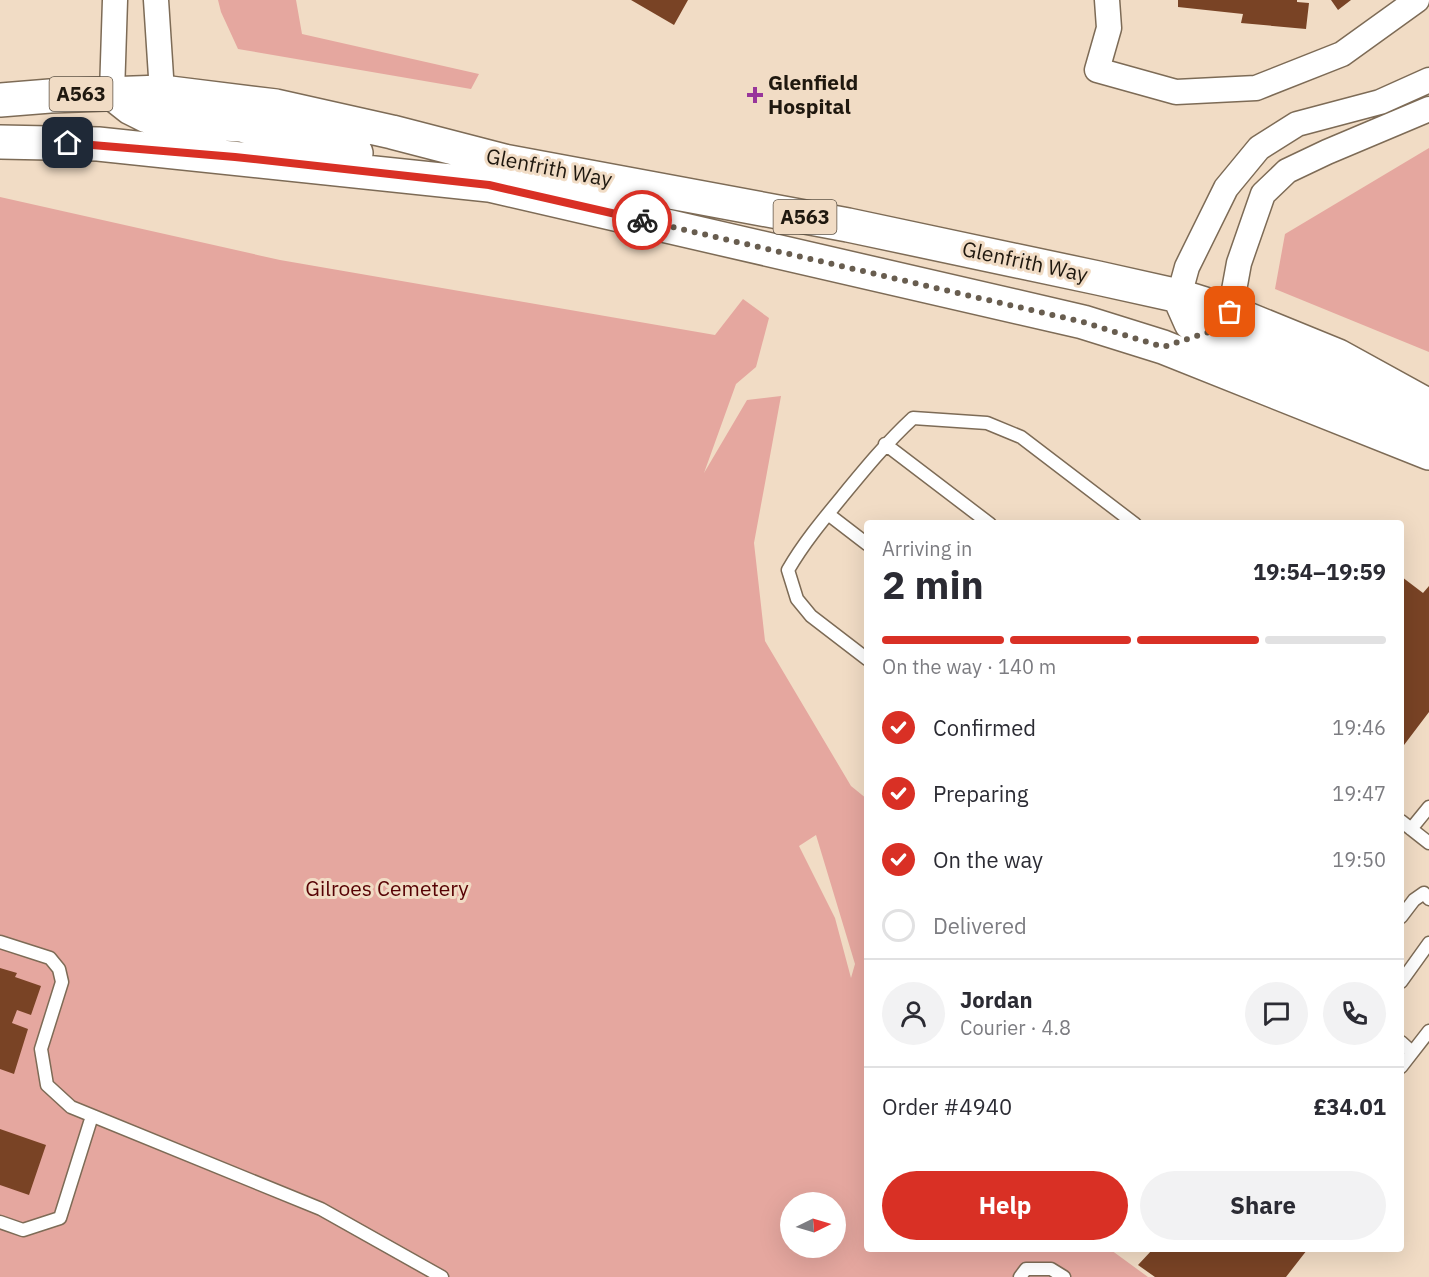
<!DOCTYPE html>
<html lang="en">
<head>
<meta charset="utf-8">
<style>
	body { margin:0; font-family:"IBM Plex Sans",sans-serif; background:#f2f2f3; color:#2b2b33; height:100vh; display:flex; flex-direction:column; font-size:22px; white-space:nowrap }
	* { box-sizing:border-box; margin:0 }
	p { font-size:20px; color:#7c7c81 }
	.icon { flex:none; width:33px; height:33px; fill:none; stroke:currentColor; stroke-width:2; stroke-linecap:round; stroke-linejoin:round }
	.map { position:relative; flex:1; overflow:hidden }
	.details { position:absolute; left:864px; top:520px; width:540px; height:732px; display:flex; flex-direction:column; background:#fff; border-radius:6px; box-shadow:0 6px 24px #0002 }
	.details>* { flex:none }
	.needle { width:39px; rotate:85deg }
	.tools { position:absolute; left:780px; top:1192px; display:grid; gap:12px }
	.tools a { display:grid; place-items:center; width:66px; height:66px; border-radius:50%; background:#fff; box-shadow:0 6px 24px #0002; font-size:30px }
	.pin { position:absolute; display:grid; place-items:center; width:51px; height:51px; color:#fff; margin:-26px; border-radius:12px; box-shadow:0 3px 9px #0006 }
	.courier { position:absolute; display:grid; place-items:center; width:60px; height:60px; margin:-30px; border:4px solid #d93025; border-radius:50%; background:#fff; color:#222; box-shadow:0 2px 8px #0007 }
	.headline em { font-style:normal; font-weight:700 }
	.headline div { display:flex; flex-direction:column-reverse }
	.headline { display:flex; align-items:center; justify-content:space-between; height:102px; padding:0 18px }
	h1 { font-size:39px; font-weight:700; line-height:45px }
	.bar { display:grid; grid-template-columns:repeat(4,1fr); gap:9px 6px; align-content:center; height:72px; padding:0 18px }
	.bar i { height:8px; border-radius:4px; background:#e1e1e2 }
	.bar .active { background:#d93025 }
	.bar p { grid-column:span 4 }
	.line { display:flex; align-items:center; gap:15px; padding:0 18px; border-top:2px solid #e1e1e2 }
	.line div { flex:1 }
	.round { display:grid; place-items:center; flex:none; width:63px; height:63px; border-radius:32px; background:#f2f2f3 }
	ol { padding:0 18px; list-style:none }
	li { display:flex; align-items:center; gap:18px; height:66px }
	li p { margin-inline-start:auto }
	li .icon { padding:6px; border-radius:50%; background:#d93025; color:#fff; stroke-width:4 }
	li:last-child { color:#7c7c81 }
	li i { width:33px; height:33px; border:3px solid #e1e1e2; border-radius:50% }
	.button { display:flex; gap:12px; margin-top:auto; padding:12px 18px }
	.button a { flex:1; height:69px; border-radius:36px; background:#d93025; color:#fff; font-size:24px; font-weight:700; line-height:69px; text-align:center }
	.button a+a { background:#f2f2f3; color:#2b2b33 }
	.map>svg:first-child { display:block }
</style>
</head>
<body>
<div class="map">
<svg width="1429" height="1277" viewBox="0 0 1429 1277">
	<rect width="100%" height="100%" fill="#f1dcc5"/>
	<path fill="#e5a79f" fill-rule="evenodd" d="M218,0H296L302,34L479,74L471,89L238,49L221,12Z
		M1429,148V352L1275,289L1285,234Z
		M0,197L280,260L715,335L743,299L769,318L756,367L736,384L704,473L747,400L781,396L754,543L765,641L851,786L867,799V1250H1111L1148,1277H0ZM816,835L855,964L851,978L835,918L799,846ZM790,1203H836V1248H790Z"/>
	<path fill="#794325" d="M631,0H688L674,25Z
		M1178,0H1297V2L1309,3L1306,29L1241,23L1243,14L1178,7Z
		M1331,0H1351L1338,10Z
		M1402,577L1423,593L1429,586V712L1401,749Z
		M0,968L17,973L15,977L41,986L31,1015L17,1010L12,1023L28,1029L14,1074L0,1069Z
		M0,1129L46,1145L29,1195L0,1185Z
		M1152,1250H1307L1286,1277H1155L1138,1265Z"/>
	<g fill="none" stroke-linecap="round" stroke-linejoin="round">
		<defs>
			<path id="lane" d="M885,444L990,524
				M828,514L867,544
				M867,659L811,616L797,599L788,570C803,544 822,521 841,498C864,470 886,443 913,418L987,423L1021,437L1135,524
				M1401,821L1429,843
				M1411,829L1429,807
				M1401,917L1414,900L1424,893L1429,899
				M0,942L50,958L59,969L62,982L41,1049L47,1085L71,1107L321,1209L442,1277
				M1401,982L1429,943
				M1401,1042L1412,1052
				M1401,1067L1429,1031
				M0,1222L23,1230L60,1218L92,1116
				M1020,1277L1026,1269H1051L1064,1277"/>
			<path id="street" d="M156,0L162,92
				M1107,0L1109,28L1097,70L1176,92L1256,88L1342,54L1417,0
				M112,93L115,0
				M1179,296L1187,267L1226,188L1259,148L1297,124L1380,102L1429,80
				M1230,312L1239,263L1263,194L1287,171L1327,152L1429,109"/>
			<path id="highway" d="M112,93L131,108L147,116L170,121L241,125L356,153
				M0,100L50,96L162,92L276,106L392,132L504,161L848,225L1098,278L1179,296L1230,312L1338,356L1429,406
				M0,142L98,144L489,185L1083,322L1163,347L1429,453
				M1179,296L1191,323L1358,394L1429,436"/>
		</defs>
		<use href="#lane" stroke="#7d6b56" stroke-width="15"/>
		<use href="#street" stroke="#7d6b56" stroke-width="27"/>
		<use href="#highway" stroke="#7d6b56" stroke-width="36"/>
		<use href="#lane" stroke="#fff" stroke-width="12"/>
		<use href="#street" stroke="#fff" stroke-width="24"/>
		<use href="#highway" stroke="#fff" stroke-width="33"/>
	</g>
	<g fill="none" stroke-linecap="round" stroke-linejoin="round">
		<path stroke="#685d4f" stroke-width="6" stroke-dasharray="0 10.8" d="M642,220L1083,322L1163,347L1209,332L1230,312"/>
		<path stroke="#d93025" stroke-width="8" d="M68,143L235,157L489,185L642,220"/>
	</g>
	<path fill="#98359b" stroke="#f1dcc5" stroke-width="2" d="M752 86h6v6h6v6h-6v6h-6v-6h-6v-6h6z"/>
	<g text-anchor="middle" stroke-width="6" stroke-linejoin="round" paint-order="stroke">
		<g fill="#f1dcc5" stroke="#5e5346" stroke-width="1.5">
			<rect x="49.5" y="77" width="63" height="34" rx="4.5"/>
			<rect x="773.5" y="200" width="63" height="34" rx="4.5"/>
		</g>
		<g font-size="20" font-weight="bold" fill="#1f180f">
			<text x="81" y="101">A563</text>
			<text x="805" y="224">A563</text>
		</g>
		<g font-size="21" font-weight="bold" fill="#1f180f" stroke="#f1dcc5" text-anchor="start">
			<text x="768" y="90">Glenfield<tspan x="768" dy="24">Hospital</tspan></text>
		</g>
		<g font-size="21" fill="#1f180f" stroke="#f1dcc5">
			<text transform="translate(549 168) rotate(11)" y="7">Glenfrith Way</text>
			<text transform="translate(1025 262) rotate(12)" y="7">Glenfrith Way</text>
		</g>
		<g font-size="21" fill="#560103" stroke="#f1dcc5">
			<text x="387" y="896">Gilroes Cemetery</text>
		</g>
	</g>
</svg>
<div class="tools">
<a><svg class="needle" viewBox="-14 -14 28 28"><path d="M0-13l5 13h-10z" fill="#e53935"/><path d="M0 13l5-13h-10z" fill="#7c7c81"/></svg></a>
</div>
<div class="pin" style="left:1230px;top:312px;background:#ea580c"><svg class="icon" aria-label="bag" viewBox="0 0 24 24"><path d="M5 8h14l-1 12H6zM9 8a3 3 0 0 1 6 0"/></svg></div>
<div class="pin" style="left:68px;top:143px;background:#1f2937"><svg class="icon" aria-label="home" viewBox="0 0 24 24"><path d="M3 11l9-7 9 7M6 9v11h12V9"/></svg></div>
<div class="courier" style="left:642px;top:220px"><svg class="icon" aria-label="bike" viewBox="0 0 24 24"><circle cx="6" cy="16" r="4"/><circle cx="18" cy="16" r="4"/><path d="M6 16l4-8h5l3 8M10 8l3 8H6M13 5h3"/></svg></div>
<section class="details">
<div class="headline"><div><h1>2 min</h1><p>Arriving in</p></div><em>19:54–19:59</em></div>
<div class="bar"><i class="active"></i><i class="active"></i><i class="active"></i><i></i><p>On the way · 140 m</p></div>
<ol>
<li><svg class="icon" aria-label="check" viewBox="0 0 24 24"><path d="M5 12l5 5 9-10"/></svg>Confirmed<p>19:46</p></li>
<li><svg class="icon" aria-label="check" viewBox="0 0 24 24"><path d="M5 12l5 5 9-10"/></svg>Preparing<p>19:47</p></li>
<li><svg class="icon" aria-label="check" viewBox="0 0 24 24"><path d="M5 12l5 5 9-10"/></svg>On the way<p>19:50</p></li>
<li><i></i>Delivered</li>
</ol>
<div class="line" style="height:108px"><a class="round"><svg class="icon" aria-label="person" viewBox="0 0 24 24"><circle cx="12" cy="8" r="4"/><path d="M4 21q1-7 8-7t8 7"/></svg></a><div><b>Jordan</b><p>Courier · 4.8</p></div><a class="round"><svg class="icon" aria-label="chat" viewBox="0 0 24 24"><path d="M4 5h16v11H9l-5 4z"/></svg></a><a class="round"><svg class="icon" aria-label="phone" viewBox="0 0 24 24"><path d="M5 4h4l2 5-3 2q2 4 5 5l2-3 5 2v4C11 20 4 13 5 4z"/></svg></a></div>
<div class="line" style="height:78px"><div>Order #4940</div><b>£34.01</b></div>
<div class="button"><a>Help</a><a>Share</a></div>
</section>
</div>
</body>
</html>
